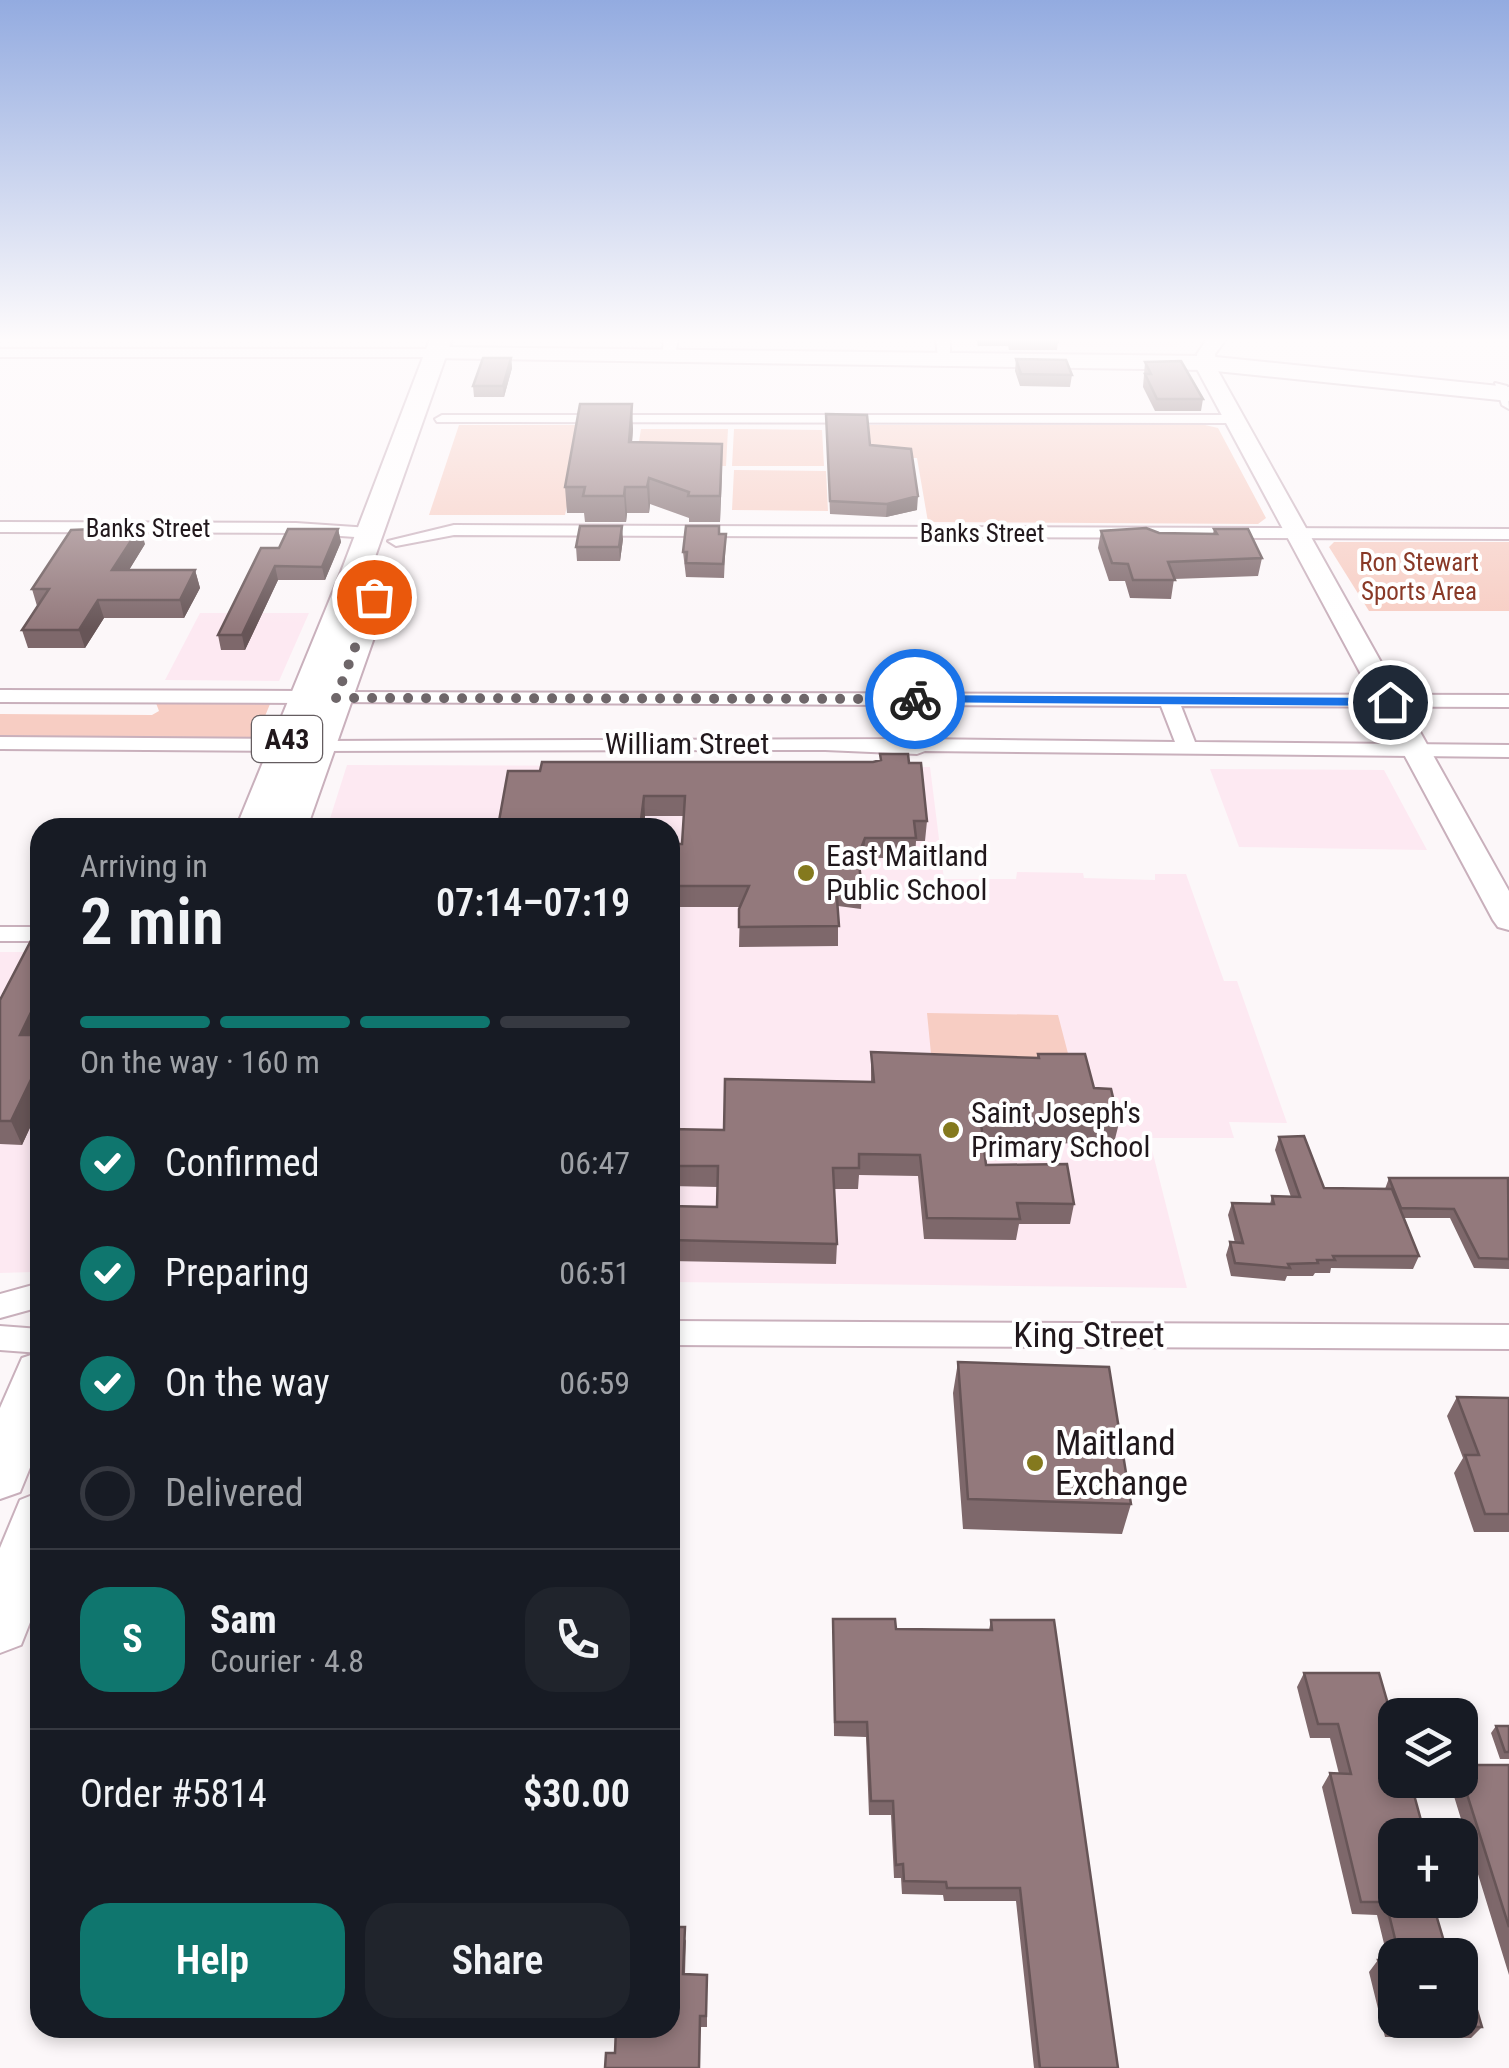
<!DOCTYPE html>
<html lang="en">
<head>
<meta charset="utf-8">
<style>
	body { margin:0; font-family:"Roboto Condensed",sans-serif; background:#20242c; color:#f1f3f6; height:100vh; display:flex; flex-direction:column; font-size:38px; white-space:nowrap }
	* { box-sizing:border-box; margin:0 }
	p { font-size:32px; color:#9ea1a6 }
	.icon { flex:none; width:55px; height:55px; fill:none; stroke:currentColor; stroke-width:2; stroke-linecap:round; stroke-linejoin:round }
	.map { position:relative; flex:1; overflow:hidden }
	.details { position:absolute; left:30px; top:818px; width:650px; height:1220px; display:flex; flex-direction:column; background:#171b24; border-radius:30px; box-shadow:0 5px 15px #0003 }
	.details>* { flex:none }
	.tools { position:absolute; left:1378px; top:1698px; display:grid; gap:20px }
	.tools a { display:grid; place-items:center; width:100px; height:100px; border-radius:20px; background:#171b24; box-shadow:0 5px 15px #0003; font-size:50px }
	.pin { position:absolute; display:grid; place-items:center; width:85px; height:85px; color:#fff; margin:-42px; border:5px solid #fff; border-radius:50%; box-shadow:0 2px 10px #0007 }
	.courier { position:absolute; display:grid; place-items:center; width:100px; height:100px; margin:-50px; border:8px solid #1a73e8; border-radius:50%; background:#fff; color:#222; box-shadow:0 2px 12px #0007 }
	.headline em { font-style:normal; font-weight:600 }
	.headline div { display:flex; flex-direction:column-reverse }
	.headline { display:flex; align-items:center; justify-content:space-between; height:170px; padding:0 50px }
	h1 { font-size:65px; font-weight:600; line-height:75px }
	.bar { display:grid; grid-template-columns:repeat(4,1fr); gap:15px 10px; align-content:center; height:120px; padding:0 50px }
	.bar i { height:12px; border-radius:8px; background:#363941 }
	.bar .on { background:#0f766e }
	.bar p { grid-column:span 4 }
	.line { display:flex; align-items:center; gap:25px; padding:0 50px; border-top:2px solid #363941 }
	.line div { flex:1 }
	.round { display:grid; place-items:center; flex:none; width:105px; height:105px; border-radius:30px; background:#20242c }
	ol { padding:0 50px; list-style:none }
	li { display:flex; align-items:center; gap:30px; height:110px }
	li p { margin-inline-start:auto }
	li .icon { padding:10px; border-radius:50%; background:#0f766e; color:#fff; stroke-width:4 }
	li:last-child { color:#9ea1a6 }
	li i { width:55px; height:55px; border:5px solid #363941; border-radius:50% }
	.cta { display:flex; gap:20px; margin-top:auto; padding:20px 50px }
	.cta a { flex:1; height:115px; border-radius:30px; background:#0f766e; color:#fff; font-size:40px; font-weight:600; line-height:115px; text-align:center }
	.cta a+a { background:#20242c; color:#f1f3f6 }
	.map>svg:first-child { display:block }
</style>
</head>
<body>
<div class="map">
<svg width="1509" height="2068" viewBox="0 0 1509 2068">
	<rect width="100%" height="100%" fill="#fcf7f9"/>
	<path fill="#fde9f2" d="M951,339H1189L1175,347H1144L952,346Z
		M200,613H309L279,681L165,680Z
		M347,765L930,767L944,879H1016L1017,872L1083,873L1084,878L1155,880V874H1186L1224,981H1237L1287,1123L1229,1122L1234,1138H1149L1187,1288L670,1282V828H327Z
		M1210,769L1384,770L1427,850L1239,847Z
		M0,952H40V1257L33,1272L0,1273Z"/>
	<path fill="#f7cdc3" d="M459,425H585L565,515H429Z
		M865,425H1205L1218,428L1266,518L1258,524L928,522L917,458H868Z
		M641,429H728L726,466L635,465Z
		M734,429L822,430L824,466H732Z
		M734,470L826,471L828,511L732,510Z
		M1334,542H1509V611H1369L1329,547Z
		M156,703L270,704L256,738L0,737V714L152,715L159,711Z
		M927,1013L1058,1015L1071,1065L932,1064Z"/>
	<g fill="none" stroke-linecap="round" stroke-linejoin="round">
		<defs>
			<path id="minor" d="M664,339H678L674,360L662,357Z
				M936,339H950V361L938,358Z
				M0,349H436L443,353L436,357H0Z
				M1495,383L1507,386L1509,409L1502,405Z
				M442,415H1234L1241,419L1234,423L437,422L435,419Z
				M0,522L296,523L370,528L378,533L370,538L296,533L0,532Z
				M454,525L1509,529V539L454,535L396,546L388,541Z
				M0,690L303,691L313,697L303,703L0,702Z
				M337,692L1509,695V707L1181,706L1195,742L1509,745V757L925,751L917,754L825,750L312,751L309,747L319,741L892,739L886,732L884,711L889,705L330,702V694ZM911,705L1161,706L1175,742L918,739L906,730L904,712Z
				M0,737L285,739L295,745L285,751L0,749Z
				M0,927H40V941H0Z
				M40,1283V1307L0,1318V1294Z
				M670,1321L1509,1325V1349L670,1345Z
				M0,1326L40,1329V1353L0,1350Z"/>
			<path id="secondary" d="M1207,339H1226L1215,354L1217,369L1509,891V930L1498,927L1493,920L1197,369V354Z"/>
			<path id="primary" d="M436,347L1206,356L1509,387V401L1206,370L428,358L425,353Z"/>
			<path id="trunk" d="M430,339H452L358,605L379,606L383,612L307,828H236L339,577Z
				M40,1352V1443L20,1492L0,1499V1408L22,1358Z
				M40,1492V1597L21,1645L0,1653V1548L20,1500Z"/>
		</defs>
		<use href="#minor" stroke="#c9b0bc" stroke-width="4"/>
		<use href="#secondary" stroke="#c9b0bc" stroke-width="4"/>
		<use href="#primary" stroke="#c9b0bc" stroke-width="4"/>
		<use href="#trunk" stroke="#c9b0bc" stroke-width="4"/>
		<use href="#minor" fill="#fff" fill-rule="evenodd"/>
		<use href="#secondary" fill="#fff" fill-rule="evenodd"/>
		<use href="#primary" fill="#fff" fill-rule="evenodd"/>
		<use href="#trunk" fill="#fff" fill-rule="evenodd"/>
	</g>
	<path fill="#7e686b" d="M976,339H1057L1058,342L1057,350H1009L1008,346H978Z
		M511,358L512,368L504,397H474L473,386Z
		M1016,359L1072,375L1070,387L1020,386L1015,371Z
		M1145,362L1203,399L1201,411H1155L1143,387Z
		M826,414L870,445L917,510L886,517L830,514Z
		M633,429L632,442L722,444L720,522H689V518L650,504L649,513H627L626,522H585L584,513H567L565,487Z
		M338,529L341,542L325,580H278L245,650H221L218,635L279,548Z
		M1214,529L1262,558L1258,576L1174,579L1171,599L1130,598L1125,581H1109L1098,548L1101,531L1213,534Z
		M719,534H726L724,578L686,577L683,552Z
		M623,539L620,561H577L576,547Z
		M145,544L129,570H195L200,588L184,618H104L85,648H28L22,630L37,606L32,589Z
		M880,754L909,763L927,821L925,841H916L915,858H864L860,869L862,889L861,909L838,906V946L739,947L740,907H677L675,934L670,932V844H682L684,816H645L644,828H466L499,821L540,771L873,762L880,760Z
		M40,931V1106L22,1145L0,1144V1000Z
		M871,1052L1037,1058L1038,1054L1094,1088L1119,1123L1114,1143L984,1144L986,1165L1074,1204L1070,1224H1019L1016,1240L924,1239L918,1176L859,1175L858,1189H834L837,1244L836,1264L670,1261V1206L717,1207L718,1187L670,1186V1129L724,1130L871,1082Z
		M1279,1137L1324,1188L1385,1189L1389,1178L1509,1179V1269L1474,1268L1450,1218H1404L1419,1256L1413,1269L1331,1268L1330,1273H1315L1313,1276H1287L1285,1281L1231,1276L1226,1255L1230,1242L1235,1243L1228,1215L1232,1203L1270,1204L1272,1196L1291,1197L1275,1150Z
		M958,1362L1131,1504L1122,1534L963,1529L953,1393Z
		M1457,1397L1509,1398V1532H1474L1454,1473L1463,1458L1447,1416Z
		M833,1619L896,1629L989,1630L991,1620L1118,2068H1034L1016,1901H944L943,1895L902,1894L901,1878H894L891,1815H869L866,1737L834,1736Z
		M1304,1673L1394,1725L1386,1738L1444,1902L1435,1912L1448,1955H1395V2020L1482,2027L1471,2038L1385,2037L1369,1972L1378,1960H1388L1377,1915L1352,1914L1322,1787L1330,1773L1339,1774L1330,1738H1310L1297,1687Z
		M1496,1726H1509V1759H1500L1491,1733Z
		M1460,1765H1509V1975L1449,1780H1460Z
		M686,1939L685,1974L707,1975V2027H701L615,2053Z"/>
	<path fill="#675557" d="M511,358L512,368L504,397L503,386Z
		M632,404L633,429L630,468L629,442Z
		M722,444V470L720,522V496Z
		M649,478L650,504L649,513L647,487Z
		M625,487L627,513L626,522L624,496Z
		M918,496L917,510L886,517L887,504Z
		M622,526L623,539L620,561L619,547Z
		M140,527L145,544L118,588L112,570Z
		M338,529L341,542L325,580L322,567Z
		M275,566L278,580L245,650L242,635Z
		M195,570L200,588L184,618L180,600Z
		M98,600L104,618L85,648L79,630Z
		M644,796L645,816L644,828H640Z
		M865,838L864,858L857,877L858,856Z
		M676,886L677,907L675,934L674,914Z
		M40,994V1037L20,1035Z
		M40,1061V1106L22,1145L11,1121Z"/>
	<path fill="#93797c" stroke="#675557" stroke-width="2.5" d="M1009,339H1057L1058,342H1010Z
		M483,358H511L503,386H473Z
		M1016,359L1066,360L1072,375L1021,374Z
		M1181,361L1203,399H1157L1145,374H1151L1145,362Z
		M580,404H632L629,442L722,444L720,496H688L689,492L649,478L647,487H625L624,496H583L585,487H565Z
		M826,414L867,415L870,445L911,449L918,496L887,504L830,501Z
		M580,526H622L619,547H576Z
		M686,526H719V534H726L723,564L686,563L687,552H683Z
		M140,527L112,570H195L180,600H98L79,630H22L49,589H32L71,530Z
		M1146,528L1159,533L1217,534L1214,529H1248L1262,558L1168,562L1175,580H1133L1128,564L1112,563L1101,531Z
		M288,529H338L322,567L275,566L242,635H218L261,548H279Z
		M880,754H908L909,763H921L927,821H914L916,838H865L858,856L862,889L836,885L839,926L739,927V909L749,886H676L674,914L670,912V844H682L685,796H644L640,828H466L468,820L499,821L508,771H540L542,762H873L881,760Z
		M36,931H40V994L20,1035H40V1061L11,1121H0V1000Z
		M871,1052L1039,1058L1038,1054H1085L1094,1088L1111,1089L1119,1123H981L986,1165L1067,1164L1074,1204L1017,1203L1020,1219L927,1218L920,1155L859,1154V1168H833L837,1244L670,1240V1206L717,1207L718,1166H670V1129L724,1130L725,1079L874,1082Z
		M1304,1136L1324,1188L1392,1189L1419,1256H1333L1335,1260H1317L1318,1263L1288,1264L1290,1268L1235,1263L1230,1242L1243,1243L1232,1203L1274,1204L1272,1196L1300,1197L1279,1137Z
		M1389,1178H1508L1509,1259L1479,1258L1454,1209L1401,1208Z
		M958,1362L1109,1367L1131,1504L968,1499Z
		M1457,1397L1509,1398V1514H1485L1465,1455H1479Z
		M833,1619H895L896,1629L992,1630L991,1620H1054L1118,2068H1040L1020,1888H947L946,1882L904,1881L903,1864L896,1865L893,1801H871L867,1722H835Z
		M1304,1673H1379L1394,1725L1382,1726L1395,1766V1780H1410L1425,1835H1395V1900H1444V1902L1432,1901L1448,1955H1399L1386,1902H1361L1330,1773L1351,1774L1338,1724H1318Z
		M1496,1726H1509V1752H1505Z
		M1460,1765H1509V1927L1460,1772Z
		M670,1927H685L683,1974L707,1975L706,2016H700L699,2068H605L606,2053H615L616,2028H670Z
		M1378,1960H1395V2020H1460V1960H1462L1482,2027H1395Z"/>
	<linearGradient id="sky" x2="0" y2="1"><stop stop-color="#93abe0"/><stop offset="0.54" stop-color="#fefbfc"/><stop offset="1" stop-color="#fefbfc" stop-opacity="0"/></linearGradient>
	<rect width="1509" height="629" fill="url(#sky)"/>
	<path fill="#1a73e8" d="M915,695L1390,698L1396,702L1390,706L911,702V696Z"/>
	<g fill="none" stroke-linecap="round" stroke-linejoin="round">
		<path stroke="#6e6669" stroke-width="10" stroke-dasharray="0 18" d="M374,597L336,698L915,699"/>
	</g>
	<g fill="#84791e" stroke="#fff" stroke-width="4">
		<circle cx="806" cy="873" r="10"/>
		<circle cx="951" cy="1130" r="10"/>
		<circle cx="1035" cy="1463" r="10"/>
	</g>
	<g text-anchor="middle" stroke-width="8" stroke-linejoin="round" paint-order="stroke">
		<g font-size="25" fill="#21181c" stroke="#fff">
			<text x="148" y="537">Banks Street</text>
			<text x="982" y="542">Banks Street</text>
		</g>
		<g font-size="25" fill="#893927" stroke="#fff">
			<text x="1419" y="571">Ron Stewart<tspan x="1419" dy="29">Sports Area</tspan></text>
		</g>
		<rect fill="#fff" stroke="#645d60" stroke-width="2.5" x="252" y="716" width="70" height="46" rx="8"/>
		<g font-size="28" font-weight="bold" fill="#21181c">
			<text x="287" y="749">A43</text>
		</g>
		<g font-size="30" fill="#21181c" stroke="#fff">
			<text x="687" y="754">William Street</text>
		</g>
		<g font-size="30" fill="#21181c" stroke="#fff" text-anchor="start">
			<text x="826" y="866">East Maitland<tspan x="826" dy="34">Public School</tspan></text>
			<text x="971" y="1123">Saint Joseph's<tspan x="971" dy="34">Primary School</tspan></text>
		</g>
		<g font-size="35" fill="#21181c" stroke="#fff">
			<text x="1089" y="1347">King Street</text>
		</g>
		<g font-size="35" fill="#21181c" stroke="#fff" text-anchor="start">
			<text x="1055" y="1455">Maitland<tspan x="1055" dy="40">Exchange</tspan></text>
		</g>
	</g>
</svg>
<div class="tools">
<a><svg class="icon" aria-label="layers" viewBox="0 0 24 24"><path d="M12 4l9 5-9 5-9-5zM3 14l9 5 9-5"/></svg></a>
<a>+</a>
<a>−</a>
</div>
<div class="pin" style="left:374px;top:597px;background:#ea580c"><svg class="icon" aria-label="bag" viewBox="0 0 24 24"><path d="M5 8h14l-1 12H6zM9 8a3 3 0 0 1 6 0"/></svg></div>
<div class="pin" style="left:1390px;top:702px;background:#1f2937"><svg class="icon" aria-label="home" viewBox="0 0 24 24"><path d="M3 11l9-7 9 7M6 9v11h12V9"/></svg></div>
<div class="courier" style="left:915px;top:699px"><svg class="icon" aria-label="bike" viewBox="0 0 24 24"><circle cx="6" cy="16" r="4"/><circle cx="18" cy="16" r="4"/><path d="M6 16l4-8h5l3 8M10 8l3 8H6M13 5h3"/></svg></div>
<section class="details">
<div class="headline"><div><h1>2 min</h1><p>Arriving in</p></div><em>07:14–07:19</em></div>
<div class="bar"><i class="on"></i><i class="on"></i><i class="on"></i><i></i><p>On the way · 160 m</p></div>
<ol>
<li><svg class="icon" aria-label="check" viewBox="0 0 24 24"><path d="M5 12l5 5 9-10"/></svg>Confirmed<p>06:47</p></li>
<li><svg class="icon" aria-label="check" viewBox="0 0 24 24"><path d="M5 12l5 5 9-10"/></svg>Preparing<p>06:51</p></li>
<li><svg class="icon" aria-label="check" viewBox="0 0 24 24"><path d="M5 12l5 5 9-10"/></svg>On the way<p>06:59</p></li>
<li><i></i>Delivered</li>
</ol>
<div class="line" style="height:180px"><b class="round" style="background:#0f766e;color:#fff">S</b><div><b>Sam</b><p>Courier · 4.8</p></div><a class="round"><svg class="icon" aria-label="phone" viewBox="0 0 24 24"><path d="M5 4h4l2 5-3 2q2 4 5 5l2-3 5 2v4C11 20 4 13 5 4z"/></svg></a></div>
<div class="line" style="height:130px"><div>Order #5814</div><b>$30.00</b></div>
<div class="cta"><a>Help</a><a>Share</a></div>
</section>
</div>
</body>
</html>
